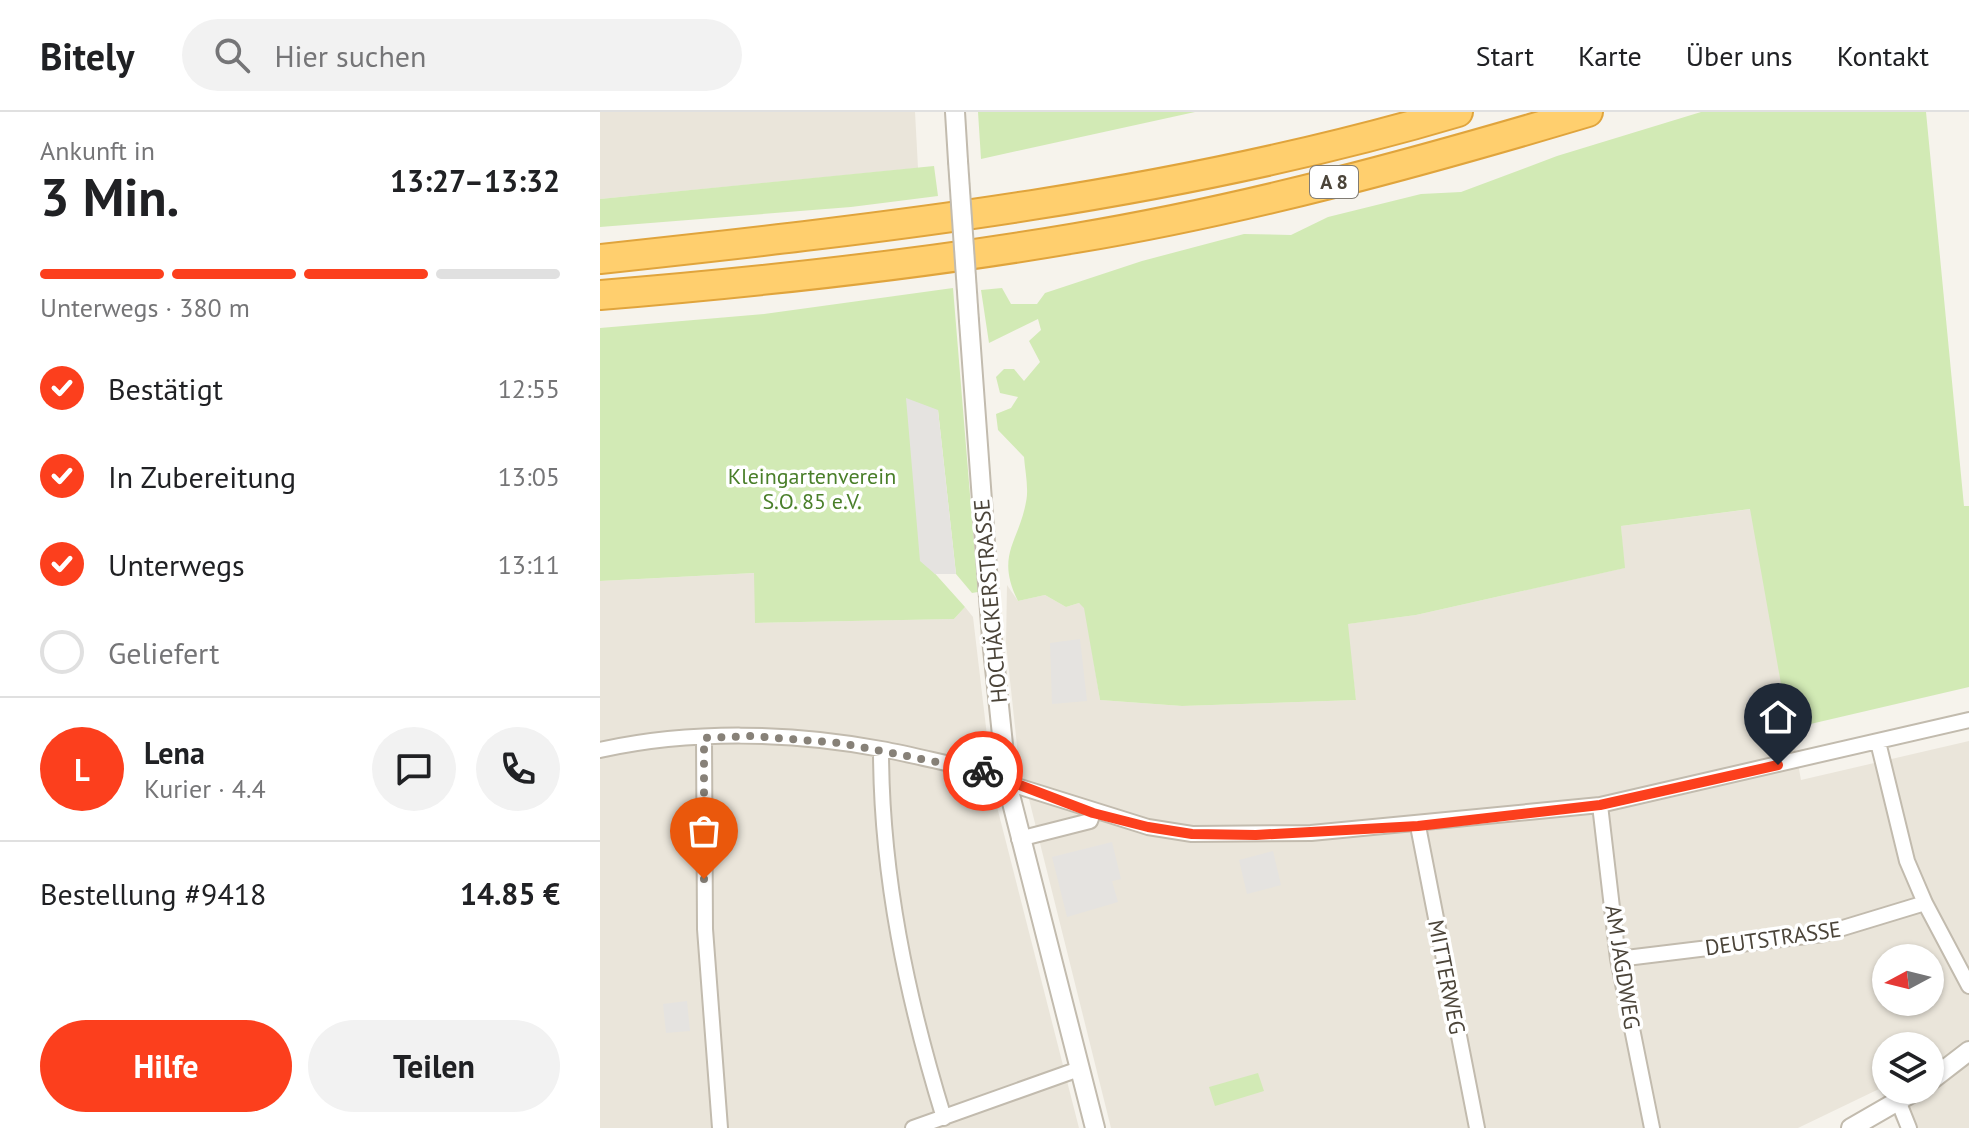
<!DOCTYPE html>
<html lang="de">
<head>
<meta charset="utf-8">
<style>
	body { margin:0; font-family:"PT Sans",sans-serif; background:#f2f2f2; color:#202124; height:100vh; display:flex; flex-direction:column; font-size:30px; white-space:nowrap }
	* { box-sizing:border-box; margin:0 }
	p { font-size:26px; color:#757577 }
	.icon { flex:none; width:44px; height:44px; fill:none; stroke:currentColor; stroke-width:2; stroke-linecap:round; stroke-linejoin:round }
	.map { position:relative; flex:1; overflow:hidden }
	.drawer { display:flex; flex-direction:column; background:#fff; width:600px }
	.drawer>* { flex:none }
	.needle { width:52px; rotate:263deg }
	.fabs { position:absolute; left:1272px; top:832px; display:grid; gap:16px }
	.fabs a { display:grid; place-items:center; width:72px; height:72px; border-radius:50%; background:#fff; box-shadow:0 2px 6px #0004; font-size:40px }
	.pin { position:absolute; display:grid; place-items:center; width:68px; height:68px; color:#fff; margin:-82px -34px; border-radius:50% 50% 50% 0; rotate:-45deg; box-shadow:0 0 8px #0007 }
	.pin .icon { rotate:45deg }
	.courier { position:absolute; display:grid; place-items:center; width:80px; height:80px; margin:-40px; border:6px solid #fc3f1d; border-radius:50%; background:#fff; color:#222; box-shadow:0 2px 10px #0007 }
	.headline em { font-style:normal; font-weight:600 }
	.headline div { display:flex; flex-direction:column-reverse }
	.headline { display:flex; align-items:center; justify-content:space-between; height:136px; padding:0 40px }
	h1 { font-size:52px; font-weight:600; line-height:60px }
	.bar { display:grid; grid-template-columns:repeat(4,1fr); gap:12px 8px; align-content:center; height:96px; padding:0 40px }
	.bar i { height:10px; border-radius:6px; background:#e0e0e0 }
	.bar .active { background:#fc3f1d }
	.bar p { grid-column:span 4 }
	.line { display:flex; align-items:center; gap:20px; padding:0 40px; border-top:2px solid #e0e0e0 }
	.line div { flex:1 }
	.round { display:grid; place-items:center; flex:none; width:84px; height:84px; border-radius:42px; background:#f2f2f2 }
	ol { padding:0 40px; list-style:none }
	li { display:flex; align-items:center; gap:24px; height:88px }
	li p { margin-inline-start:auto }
	li .icon { padding:8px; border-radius:50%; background:#fc3f1d; color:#fff; stroke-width:4 }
	li:last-child { color:#757577 }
	li i { width:44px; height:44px; border:4px solid #e0e0e0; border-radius:50% }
	.cta { display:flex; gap:16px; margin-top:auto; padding:16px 40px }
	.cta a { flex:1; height:92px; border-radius:48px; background:#fc3f1d; color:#fff; font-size:32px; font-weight:600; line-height:92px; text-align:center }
	.cta a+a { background:#f2f2f2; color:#202124 }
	header { display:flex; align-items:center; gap:48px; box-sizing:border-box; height:112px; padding:0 40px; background:#fff; border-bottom:2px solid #e0e0e0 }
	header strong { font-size:38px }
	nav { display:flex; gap:44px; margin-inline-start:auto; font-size:28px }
	.search { width:560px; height:72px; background:#f2f2f2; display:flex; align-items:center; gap:20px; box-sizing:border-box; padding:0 28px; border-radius:44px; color:#757577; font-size:30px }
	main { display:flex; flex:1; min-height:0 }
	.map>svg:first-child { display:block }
</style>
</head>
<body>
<header>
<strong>Bitely</strong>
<div class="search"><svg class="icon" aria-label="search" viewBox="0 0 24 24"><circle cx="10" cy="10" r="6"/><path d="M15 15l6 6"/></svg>Hier suchen</div>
<nav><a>Start</a><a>Karte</a><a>Über uns</a><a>Kontakt</a></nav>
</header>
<main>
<section class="drawer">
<div class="headline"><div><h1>3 Min.</h1><p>Ankunft in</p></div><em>13:27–13:32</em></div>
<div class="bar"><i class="active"></i><i class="active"></i><i class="active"></i><i></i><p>Unterwegs · 380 m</p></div>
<ol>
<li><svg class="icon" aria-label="check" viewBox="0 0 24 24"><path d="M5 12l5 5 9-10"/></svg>Bestätigt<p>12:55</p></li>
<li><svg class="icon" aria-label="check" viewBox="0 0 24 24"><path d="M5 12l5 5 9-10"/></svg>In Zubereitung<p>13:05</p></li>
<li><svg class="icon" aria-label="check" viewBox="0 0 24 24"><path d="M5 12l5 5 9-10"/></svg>Unterwegs<p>13:11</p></li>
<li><i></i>Geliefert</li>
</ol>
<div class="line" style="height:144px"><b class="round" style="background:#fc3f1d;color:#fff">L</b><div><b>Lena</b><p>Kurier · 4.4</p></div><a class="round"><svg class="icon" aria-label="chat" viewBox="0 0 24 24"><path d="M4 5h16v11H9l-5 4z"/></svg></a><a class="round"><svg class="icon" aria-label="phone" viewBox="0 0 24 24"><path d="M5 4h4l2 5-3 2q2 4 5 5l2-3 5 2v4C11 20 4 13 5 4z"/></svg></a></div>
<div class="line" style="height:104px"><div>Bestellung #9418</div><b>14.85 €</b></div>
<div class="cta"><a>Hilfe</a><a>Teilen</a></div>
</section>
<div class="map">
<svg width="1369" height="1016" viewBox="0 0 1369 1016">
	<rect width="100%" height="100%" fill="#f6f3ec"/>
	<path fill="#eae5da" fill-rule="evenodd" d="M0,0H315L318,56L0,87Z
		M1151,397L1201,668L1369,629V1016H1300L1279,977L1198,1016H511L418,643L406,531L407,473L418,489L445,483L466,495L479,491L485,496L500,588L582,594L756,588L747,512L816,503L1024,456L1021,414ZM1286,846H1330V890H1286ZM1286,934H1330V978H1286Z
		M155,461V511L354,507L365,495L373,505L394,683L479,1016H0V469Z"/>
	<path fill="#d2eab5" d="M378,0H595L381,47Z
		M1101,0H1326L1364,394H1369V575L1189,617L1150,397L1021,414L1025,456L816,503L748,512L756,588L582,594L500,588L484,496L479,491L466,495L445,483L418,489C395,443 419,430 426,390C429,376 425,359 424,345L398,318L396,302L411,296L418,285L400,281L396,265L404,257H414L424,269L440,250L429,229L441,218L438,207L389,231L381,178L402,176L411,192H437L445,181L542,149L644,122L691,123L728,105L821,82L861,80L957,44Z
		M334,54L338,84L251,95L0,115V87Z
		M353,176L378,480L372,481L356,462L338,298L330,456L365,495L354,507L155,511L154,461L0,469V216L164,202Z
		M658,961L664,979L615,994L609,975Z"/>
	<path fill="#e5e3e0" d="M306,286L338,298L356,462H335L320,449Z
		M480,527L487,589L452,592L450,531Z
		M1173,581L1177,619L1153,621L1148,584Z
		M512,730L521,767L512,769L518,790L467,805L452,745Z
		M673,739L681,773L647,782L639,748Z
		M87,889L90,919L66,921L63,892Z"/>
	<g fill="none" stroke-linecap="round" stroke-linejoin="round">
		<defs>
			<path id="minor" d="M104,626L105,817L120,1016
				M1278,630L1307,749L1325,791L1369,874
				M281,637C281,763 307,886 344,1006
				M0,638C91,618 191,620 281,637C320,644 357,655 396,661L417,674L548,715L592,722L711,721L1000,693L1369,608
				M1000,693L1018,847L1052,1016
				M818,714L877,1016
				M419,727L490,709L493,701
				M1018,847L1223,822L1325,791
				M1299,991L1309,1016
				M313,1016L479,957"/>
			<path id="tertiary" d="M355,0L358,49
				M369,209L392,527L407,671L495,1016
				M1330,969L1369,939
				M1251,1016L1317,978"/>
			<path id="motorway" d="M0,147C288,116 579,83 858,0
				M0,183C159,170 318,153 476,126C649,97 820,50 988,0"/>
		</defs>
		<use href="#minor" stroke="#c2bbae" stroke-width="18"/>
		<use href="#tertiary" stroke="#c2bbae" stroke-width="22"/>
		<use href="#motorway" stroke="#e0a43c" stroke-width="32"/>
		<use href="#minor" stroke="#fff" stroke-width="14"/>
		<use href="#tertiary" stroke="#fff" stroke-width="18"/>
		<use href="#motorway" stroke="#ffcf6e" stroke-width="28"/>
		<defs>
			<path id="tertiary-bridge" d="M358,49L369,209"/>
		</defs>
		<use href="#tertiary-bridge" stroke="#c2bbae" stroke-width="22" stroke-linecap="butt"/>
		<use href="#tertiary-bridge" stroke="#fff" stroke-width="18"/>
	</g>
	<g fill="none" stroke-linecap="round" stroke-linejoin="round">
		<path stroke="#878178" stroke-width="8" stroke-dasharray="0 14.4" d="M104,767V626L151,624L240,631L383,659"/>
		<path stroke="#fc3f1d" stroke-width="10" d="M383,659L493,701L548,715L592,722L656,723L818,714L1000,693L1178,653"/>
	</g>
	<g text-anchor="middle" stroke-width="7" stroke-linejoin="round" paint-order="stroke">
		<rect fill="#fff" stroke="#817c74" stroke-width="2" x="710" y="54" width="48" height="32" rx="6"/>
		<g font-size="20" font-weight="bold" fill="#4b4439">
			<text x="734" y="77">A 8</text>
		</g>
		<g font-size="22" fill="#4a7f2a" stroke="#fff">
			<text x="212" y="372">Kleingartenverein<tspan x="212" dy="25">S.O. 85 e.V.</tspan></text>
		</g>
		<g font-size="22" fill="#4b4439" stroke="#fff">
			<text transform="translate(390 489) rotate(-95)" y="8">HOCHÄCKERSTRASSE</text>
			<text transform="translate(1173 826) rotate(-8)" y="8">DEUTSTRASSE</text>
			<text transform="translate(1023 855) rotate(81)" y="8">AM JAGDWEG</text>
			<text transform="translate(847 865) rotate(79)" y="8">MITTERWEG</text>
		</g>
	</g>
</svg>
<div class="fabs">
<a><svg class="needle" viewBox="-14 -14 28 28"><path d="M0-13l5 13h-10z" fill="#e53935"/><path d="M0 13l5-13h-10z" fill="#757577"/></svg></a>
<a><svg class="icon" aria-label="layers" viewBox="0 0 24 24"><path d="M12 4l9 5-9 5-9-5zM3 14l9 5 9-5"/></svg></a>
</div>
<div class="pin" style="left:104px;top:767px;background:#ea580c"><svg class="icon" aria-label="bag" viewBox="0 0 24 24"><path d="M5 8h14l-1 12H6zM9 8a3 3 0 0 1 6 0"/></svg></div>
<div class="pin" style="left:1178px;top:653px;background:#1f2937"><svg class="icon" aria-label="home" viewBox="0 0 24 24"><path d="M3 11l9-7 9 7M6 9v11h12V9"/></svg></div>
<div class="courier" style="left:383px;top:659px"><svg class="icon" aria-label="bike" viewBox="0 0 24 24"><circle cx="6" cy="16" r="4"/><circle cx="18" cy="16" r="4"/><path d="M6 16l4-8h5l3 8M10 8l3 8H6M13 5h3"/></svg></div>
</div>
</main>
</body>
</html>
